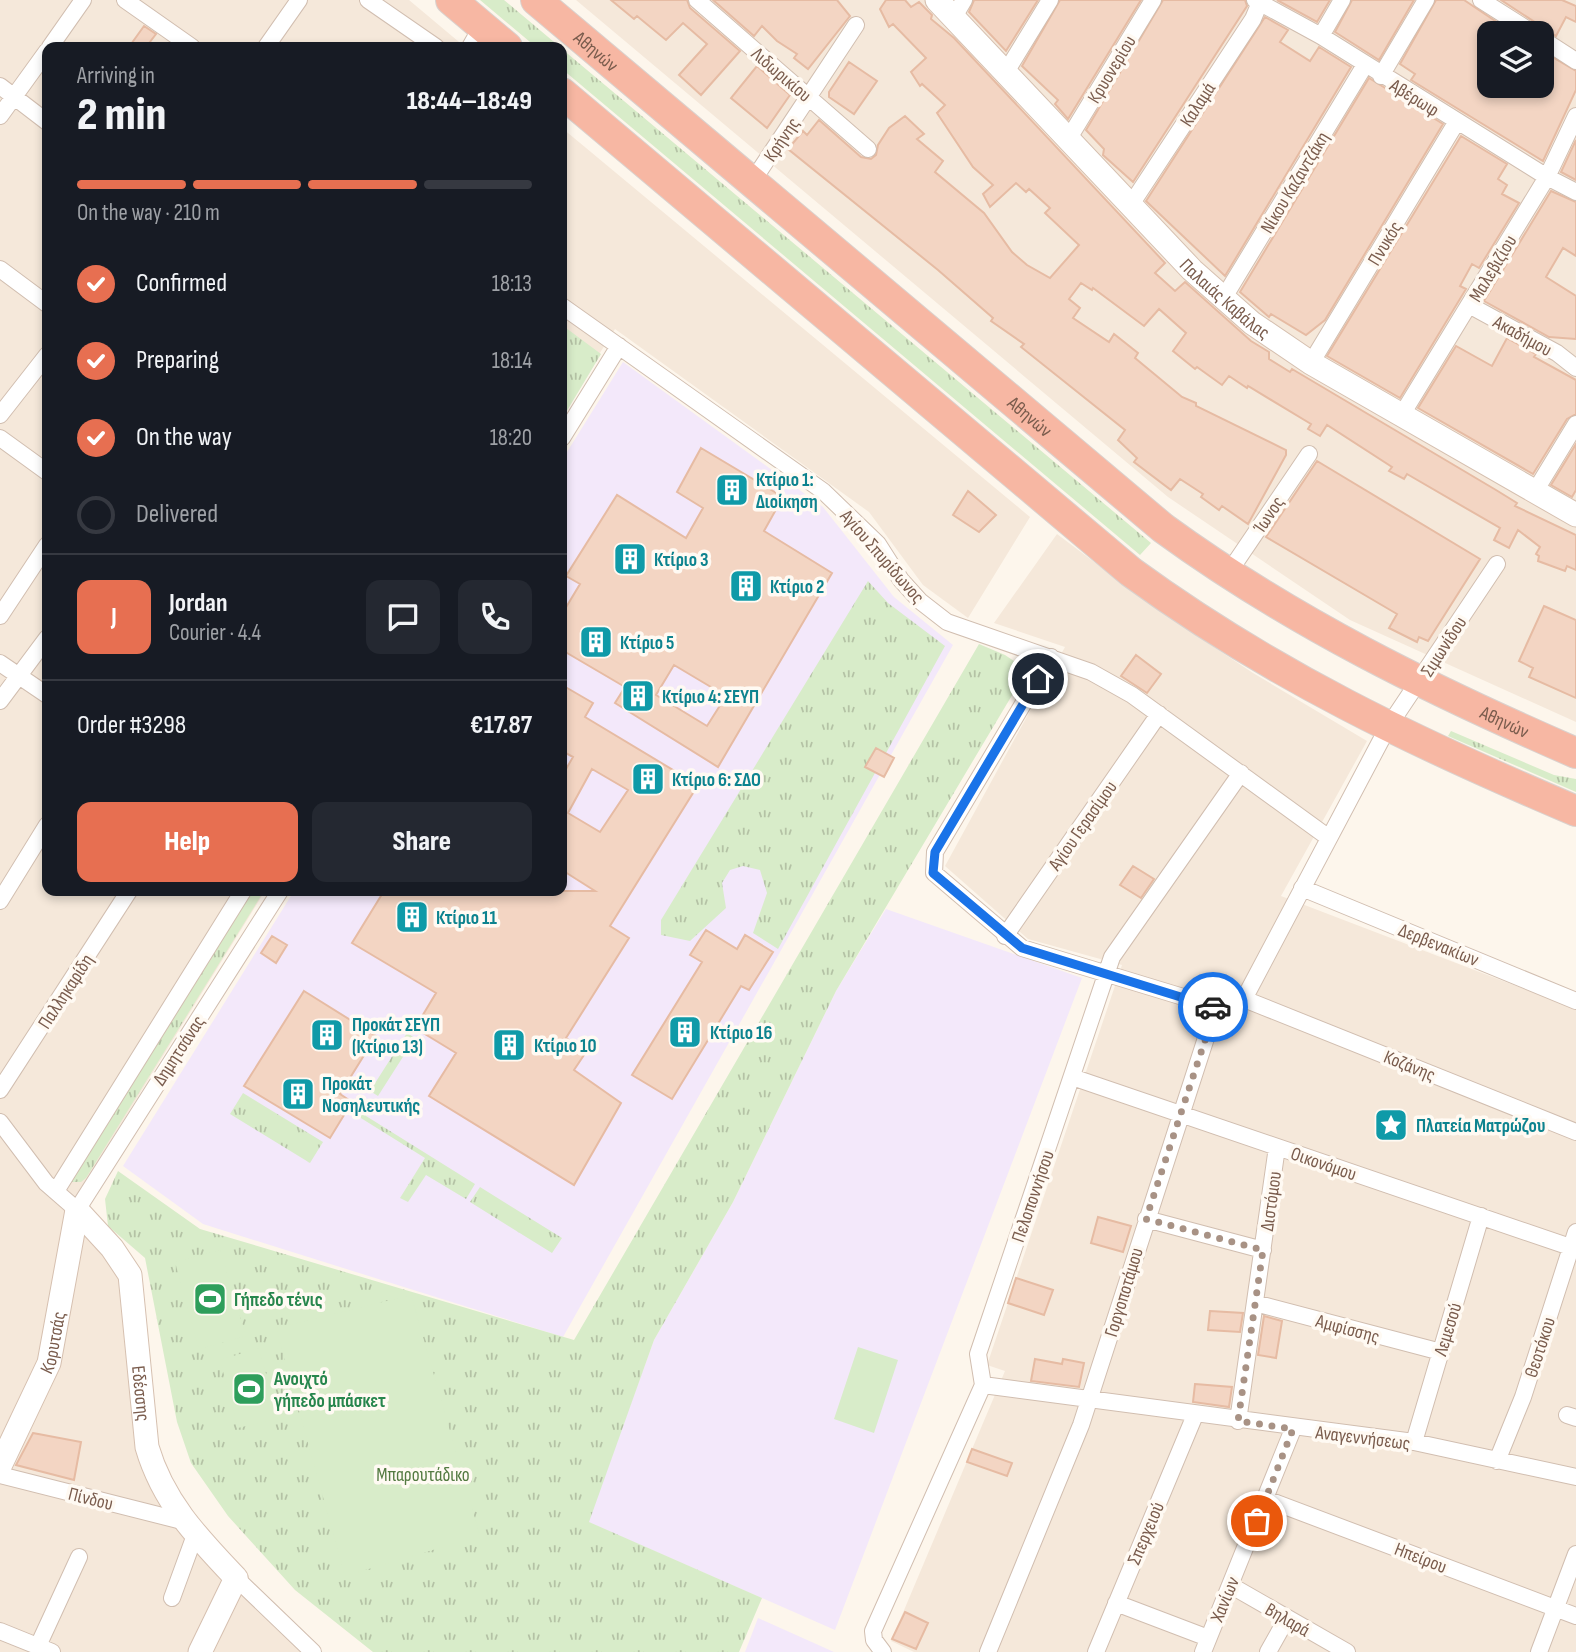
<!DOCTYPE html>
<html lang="en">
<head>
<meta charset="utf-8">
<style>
	body { margin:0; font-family:"Sofia Sans Condensed",sans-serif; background:#242831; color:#f1f3f6; height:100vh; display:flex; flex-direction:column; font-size:26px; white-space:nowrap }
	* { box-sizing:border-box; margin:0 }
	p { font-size:23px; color:#9ea1a6 }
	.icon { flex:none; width:38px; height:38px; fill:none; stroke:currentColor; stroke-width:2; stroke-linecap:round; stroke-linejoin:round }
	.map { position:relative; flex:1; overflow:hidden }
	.sheet { position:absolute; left:42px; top:42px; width:525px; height:854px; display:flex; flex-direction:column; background:#171b24; border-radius:14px; box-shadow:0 4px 10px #0003 }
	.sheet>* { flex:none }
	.fabs { position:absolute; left:1477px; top:21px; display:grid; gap:14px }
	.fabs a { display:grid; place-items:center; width:77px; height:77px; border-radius:14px; background:#171b24; box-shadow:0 4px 10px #0003; font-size:35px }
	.pin { position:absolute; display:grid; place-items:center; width:60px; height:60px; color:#fff; margin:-30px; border:4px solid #fff; border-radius:50%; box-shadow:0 2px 7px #0007 }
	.courier { position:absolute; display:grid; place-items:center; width:70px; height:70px; margin:-35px; border:5px solid #1a73e8; border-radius:50%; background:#fff; color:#222; box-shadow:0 2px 9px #0007 }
	.summary em { font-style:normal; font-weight:800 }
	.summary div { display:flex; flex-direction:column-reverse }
	.summary { display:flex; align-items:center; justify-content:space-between; height:119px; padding:0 35px }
	h1 { font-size:46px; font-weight:800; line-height:52px }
	.bar { display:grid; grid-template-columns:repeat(4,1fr); gap:10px 7px; align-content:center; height:84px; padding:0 35px }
	.bar i { height:9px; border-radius:5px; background:#363941 }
	.bar .active { background:#e76f51 }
	.bar p { grid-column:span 4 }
	.line { display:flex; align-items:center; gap:18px; padding:0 35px; border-top:2px solid #363941 }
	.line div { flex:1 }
	.round { display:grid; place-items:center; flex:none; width:74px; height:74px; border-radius:14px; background:#242831 }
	ol { padding:0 35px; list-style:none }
	li { display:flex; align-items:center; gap:21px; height:77px }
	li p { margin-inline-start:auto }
	li .icon { padding:7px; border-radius:50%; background:#e76f51; color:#fff; stroke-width:4 }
	li:last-child { color:#9ea1a6 }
	li i { width:38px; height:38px; border:4px solid #363941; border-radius:50% }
	.button { display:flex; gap:14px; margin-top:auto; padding:14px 35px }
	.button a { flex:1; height:80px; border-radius:14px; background:#e76f51; color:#fff; font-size:28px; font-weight:800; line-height:80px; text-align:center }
	.button a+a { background:#242831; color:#f1f3f6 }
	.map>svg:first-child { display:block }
</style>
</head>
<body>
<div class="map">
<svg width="1576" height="1652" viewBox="0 0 1576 1652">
	<defs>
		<pattern id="grass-tufts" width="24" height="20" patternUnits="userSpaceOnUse" patternTransform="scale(1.75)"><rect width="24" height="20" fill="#d8ecc9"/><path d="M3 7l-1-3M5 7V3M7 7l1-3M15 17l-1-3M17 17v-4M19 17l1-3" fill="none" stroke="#b4c2a5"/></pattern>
	</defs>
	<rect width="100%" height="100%" fill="#fdf6ec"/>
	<path fill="#f5e8da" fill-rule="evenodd" d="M0,0H409L465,47H47V891H265L77,1195L124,1283L143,1460L305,1652H0Z
		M576,0H1576V722L1350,620L1168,497ZM1489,33H1542V86H1489Z
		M562,128L1030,517L968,618L923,585L869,512L615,329L562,413Z
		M1057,534L1158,610L1253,673L1367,741L1281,896L1576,1009V1652H914L891,1641L1005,1371L987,1365L1122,965L1028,939L945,866L1065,647L994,623Z"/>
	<path fill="#f3e8fa" d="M623,362L823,507L894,597L953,645L563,1337L203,1224L123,1166L294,891H562V460Z
		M886,909L1082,978L835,1630L588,1522L654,1340L733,1202L836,991Z
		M758,1618L834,1652H745Z"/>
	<path fill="url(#grass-tufts)" d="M480,0H504L560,47H536Z
		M562,49L1151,543L1140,555L562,69Z
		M562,325L601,354L562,419Z
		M868,581L888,603L945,646L778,949L753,933L767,893L760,870L743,866L730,870L722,883L726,908L690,941L661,935V920Z
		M979,644L1005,655L1027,670L836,991L733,1202L654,1340L589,1522L762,1598L739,1652H373L295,1590L228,1516L191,1463L177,1422L145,1258L108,1226L105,1199L118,1171L200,1229L574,1340Z
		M1451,731L1554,775L1576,779V792L1448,736Z
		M248,891H264L86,1178L81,1182H71L70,1178Z
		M407,1033L415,1038L378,1096L370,1091Z
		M243,1093L323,1142L310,1163L230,1114Z
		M364,1102L372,1106L366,1116L475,1184L466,1199L426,1175L408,1202L400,1198L425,1158L356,1115Z
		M480,1187L562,1238L552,1253L470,1202Z"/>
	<path fill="#d8ecc9" d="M220,1250L246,1336L199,1349L175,1262Z
		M411,1295L480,1536L345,1576L276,1328Z
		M858,1347L898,1360L874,1433L834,1419Z
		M259,1348L278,1418L238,1428L220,1360Z"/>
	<path fill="#f3d5c3" stroke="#e6bba3" stroke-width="2" fill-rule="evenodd" d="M611,0H687L690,8L740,51L701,95L679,75L707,44L683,23L666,40L637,16L634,19Z
		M713,0H837L850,16L808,69L794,58L797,54L777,41L762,26L754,36Z
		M886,0H905L911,7L919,2L932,15L931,19L954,38L1165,263L1155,273L1175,291L1185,282L1251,341L1269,352V359L1290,372L1292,369L1496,490L1517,503L1515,506L1576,535V570L1567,566L1565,571L1538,561L1539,556L1536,554L1540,547L1518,530L1509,548L1494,540L1500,528L1407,474L1404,479L1389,471L1392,467L1327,425L1320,436L1308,429L1311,424L1248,386L1247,388L1229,376L1222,385L1197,367L1195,369L1173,351L1186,333L1159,309L1144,326L1093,288L1092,290L1081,283L1069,299L1080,308L1073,318L1109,342L1114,334L1138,353L1135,358L1182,397L1196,403V406L1286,450V455L1248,524L1222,506L1219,510L1201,497L1203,494L1180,479L1171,490L1134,462L1137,458L1118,440L1125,430L1021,347L1024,344L991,321L993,318L938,270L788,149L803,131L807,135L819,120L861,157L871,159L876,155L878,145L889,128L905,116L924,134L917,139L943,161L935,172L984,213L1012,252L1027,265L1050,278L1079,245L1045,213L1050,208L1029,189L1026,192L1016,183L990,207L983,194L993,185L973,167L937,113L945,105L922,84L920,86L911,72L926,58L893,24L889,27L880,9Z
		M974,0H1038L1006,51L969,12Z
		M1060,0H1141L1068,119L1055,104L1058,100L1022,66Z
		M1163,0H1245L1247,6L1133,182L1103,155L1104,149L1086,130Z
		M1277,0H1330L1317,22Z
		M1352,0H1414L1379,60L1335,32Z
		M1436,0H1464L1513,33H1489V86H1542V51L1576,71V90L1543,161L1411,80L1415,74L1400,64Z
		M1501,0H1562L1576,6V22L1566,17L1556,36Z
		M1265,17L1288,30L1280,42L1310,61L1319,47L1351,67L1225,276L1146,201Z
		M144,26L156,34L146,47H129Z
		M849,62L877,81L854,114L829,97V92Z
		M757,66L790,95L767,128L731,98Z
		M1369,78L1443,124L1325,320L1306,335L1271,314L1269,317L1240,292Z
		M1461,136L1507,164L1498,179L1507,185L1502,194L1519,203L1479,268L1472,264L1460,286L1466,289L1400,398L1327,356Z
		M1576,140V180L1561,172Z
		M1551,191L1576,202V256L1563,248L1546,277L1576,296V339L1549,337L1484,301Z
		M1507,338L1536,354L1534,357L1576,380V414L1567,419L1533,474L1418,408L1456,346L1492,366Z
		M1576,444V490L1572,497L1551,485Z
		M701,448L783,497L764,531L832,573L718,767L615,703L625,687L562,650V614L580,584L566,576L617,495L686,538L703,508L677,492ZM674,665L726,696L707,726L656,695Z
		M1317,461L1480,559L1428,641L1419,637L1417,642L1389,628L1397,614L1266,537Z
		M968,491L996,515L979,532L953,515Z
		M1544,606L1576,620V698L1529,677L1533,668L1519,661Z
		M1136,655L1161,674L1147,693L1121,676Z
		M562,685L593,703L585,717L698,785L610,926L629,938L566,1038L586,1052L574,1070L621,1103L574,1185L429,1096L456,1053L415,1028L436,993L352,943L384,891H595L562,870V776L573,757L562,751ZM592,769L628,790L600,832L568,813Z
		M876,748L894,758L884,777L865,767Z
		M1133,866L1154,879L1141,898L1120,885Z
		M706,930L737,949L745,935L773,952L749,990L741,986L672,1099L632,1075L702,962L690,955Z
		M272,936L287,945L276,963L261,953Z
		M304,991L376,1036L340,1094L352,1102L330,1138L244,1086Z
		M1098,1217L1131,1226L1123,1252L1091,1243Z
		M1016,1278L1053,1290L1044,1315L1008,1303Z
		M1210,1311L1243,1313L1240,1332L1208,1330Z
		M1264,1316L1282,1321L1276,1358L1258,1355Z
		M1035,1359L1062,1364L1063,1359L1084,1363L1079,1387L1031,1381Z
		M1195,1384L1232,1387L1229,1407L1193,1402Z
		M33,1433L81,1442L74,1480L16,1465Z
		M972,1449L1012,1463L1007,1476L967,1462Z
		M905,1612L928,1623L916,1649L892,1639Z"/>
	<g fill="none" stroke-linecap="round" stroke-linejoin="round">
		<defs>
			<path id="street" d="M125,0L192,47
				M368,0L436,47
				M697,0L868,149
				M1255,0L1321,36L1547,177L1576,192
				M1481,0L1533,33
				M954,17L964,0
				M1321,36L1342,0
				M1542,39L1576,61
				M50,47L83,0
				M266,47L299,0
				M470,47L482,26
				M1006,72L1050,0
				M1381,76L1426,0
				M0,86L47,122
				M0,116L47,51
				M1069,138L1153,0
				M752,182L856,25
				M1130,206L1253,19L1261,0
				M0,269L47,304
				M1223,299L1365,65
				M1469,305L1557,353L1576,368
				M562,306L823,491L878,544L901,580L920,601L947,622L1091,672L1132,695L1329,838
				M1311,363L1456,123
				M0,415L47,355
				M1401,416L1547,177L1576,116
				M0,438L47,472
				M562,438L619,346
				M1534,493L1576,424
				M1227,575L1309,454
				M0,616L47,545
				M1051,657L935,852L934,873L1022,948L1216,1007L1235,1005L1244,999L1388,727L1497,564
				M0,663L47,695
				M0,701L47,638
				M1302,888L1576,1001
				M0,901L47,825
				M1005,936L1159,714
				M1244,999L1576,1132
				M1072,1077L1576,1249
				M0,1090L129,891
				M0,1122L46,1183L77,1210L280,891
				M56,1191L243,891
				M1146,1219L1263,1250
				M1255,1303L1441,1352
				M983,1385L1414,1442L1576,1477
				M1567,1415L1576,1418
				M1238,1421L1277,1147
				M1414,1442L1481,1216
				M1497,1461L1523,1397L1576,1232
				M0,1475L182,1521
				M1266,1499L1576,1616
				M236,1578L313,1652
				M1230,1585L1347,1652
				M172,1598L195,1535
				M1116,1603L1208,1638
				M0,1631L52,1652
				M38,1646L79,1557
				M883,1652L874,1640L873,1631L983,1385L978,1354L1112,957L1241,773
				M988,1652L1081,1425L1216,1007
				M1096,1652L1195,1415
				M1203,1652L1293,1429
				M1268,1652L1287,1618
				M1539,1652L1576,1554"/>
			<g id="secondary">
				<path id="s1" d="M937,0L1192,270L1252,323L1311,363L1576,515"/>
				<path id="s2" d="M77,1210L112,1248L130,1275L147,1447C163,1502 198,1538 236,1578L200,1652"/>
				<path id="s3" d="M0,1466L49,1363L77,1210"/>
			</g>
			<g id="highway">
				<path d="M451,0L507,47"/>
				<path id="s4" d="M536,0L1163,528C1292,622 1431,690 1576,753"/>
				<path d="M562,93L1131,572C1272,675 1416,743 1576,811"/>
			</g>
		</defs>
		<use href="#street" stroke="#d1beb0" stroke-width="18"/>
		<use href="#secondary" stroke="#d6c0b0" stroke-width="25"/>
		<use href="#highway" stroke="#dad1cd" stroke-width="32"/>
		<use href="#street" stroke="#fff" stroke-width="16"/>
		<use href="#secondary" stroke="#fff" stroke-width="23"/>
		<use href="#highway" stroke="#f7b7a3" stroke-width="30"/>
	</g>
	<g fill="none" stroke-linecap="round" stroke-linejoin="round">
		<path stroke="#a89285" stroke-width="7" stroke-dasharray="0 12.6" d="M1213,1007H1216L1146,1219L1263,1250L1238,1421L1293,1429L1257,1521"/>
		<path stroke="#1a73e8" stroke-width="9" d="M1038,679L935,852L933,873L1022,948L1213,1007"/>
	</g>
	<defs>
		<symbol id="building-square" viewBox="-11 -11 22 22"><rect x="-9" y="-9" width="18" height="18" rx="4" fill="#0f9aa8" stroke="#fffaf3"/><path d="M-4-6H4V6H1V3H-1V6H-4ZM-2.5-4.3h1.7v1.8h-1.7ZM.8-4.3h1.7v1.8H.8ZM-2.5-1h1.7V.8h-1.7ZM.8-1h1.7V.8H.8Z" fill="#fff"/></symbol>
		<symbol id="sight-square" viewBox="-11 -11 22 22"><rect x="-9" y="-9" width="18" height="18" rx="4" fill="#0f9aa8" stroke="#fffaf3"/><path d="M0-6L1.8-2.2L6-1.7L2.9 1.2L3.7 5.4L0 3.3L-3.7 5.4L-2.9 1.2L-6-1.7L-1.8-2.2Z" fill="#fff"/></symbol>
		<symbol id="stadium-square" viewBox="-11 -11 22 22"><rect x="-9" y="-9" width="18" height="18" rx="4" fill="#2e9e5b" stroke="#fffaf3"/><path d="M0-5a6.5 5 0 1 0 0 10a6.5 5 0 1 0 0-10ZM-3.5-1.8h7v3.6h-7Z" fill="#fff"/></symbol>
	</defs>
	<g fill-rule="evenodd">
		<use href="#building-square" x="713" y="471" width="38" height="38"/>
		<use href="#building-square" x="611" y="540" width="38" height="38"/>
		<use href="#building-square" x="727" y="567" width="38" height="38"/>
		<use href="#building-square" x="577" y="623" width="38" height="38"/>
		<use href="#building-square" x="619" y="677" width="38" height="38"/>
		<use href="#building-square" x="629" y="760" width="38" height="38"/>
		<use href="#building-square" x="393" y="898" width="38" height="38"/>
		<use href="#building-square" x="666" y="1013" width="38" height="38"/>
		<use href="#building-square" x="308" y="1016" width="38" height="38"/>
		<use href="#building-square" x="490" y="1026" width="38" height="38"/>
		<use href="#building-square" x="279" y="1075" width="38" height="38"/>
		<use href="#sight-square" x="1372" y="1106" width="38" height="38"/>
		<use href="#stadium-square" x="191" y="1280" width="38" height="38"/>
		<use href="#stadium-square" x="230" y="1370" width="38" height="38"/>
	</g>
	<g text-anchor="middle" stroke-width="7" stroke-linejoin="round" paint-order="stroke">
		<g font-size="19" fill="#7a5c4d" stroke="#fffaf3">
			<text dy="7" stroke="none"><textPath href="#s4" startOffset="79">Αθηνών</textPath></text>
			<text transform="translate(1111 69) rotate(-59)" y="7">Κρυονερίου</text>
			<text transform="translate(782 74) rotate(41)" y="7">Λιδωρικίου</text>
			<text transform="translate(1415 97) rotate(32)" y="7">Αβέρωφ</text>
			<text transform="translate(1197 104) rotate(-57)" y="7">Καλαμά</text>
			<text transform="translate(781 139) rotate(-56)" y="7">Κρήνης</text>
			<text transform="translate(1294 182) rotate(-59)" y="7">Νίκου Καζαντζάκη</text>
			<text transform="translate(1384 243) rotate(-59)" y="7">Πνυκός</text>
			<text transform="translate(1492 268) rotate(-59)" y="7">Μαλεβιζίου</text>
			<text dy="7" stroke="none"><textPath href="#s1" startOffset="415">Παλαιάς Καβάλας</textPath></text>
			<text transform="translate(1523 335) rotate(29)" y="7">Ακαδήμου</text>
			<text dy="7" stroke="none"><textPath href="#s4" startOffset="646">Αθηνών</textPath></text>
			<text transform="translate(1268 514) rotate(-56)" y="7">Ίωνος</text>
			<text transform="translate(883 556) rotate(49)" y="7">Αγίου Σπυρίδωνος</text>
			<text transform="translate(1443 646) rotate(-57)" y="7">Σιμωνίδου</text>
			<text dy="7" stroke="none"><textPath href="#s4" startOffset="1213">Αθηνών</textPath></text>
			<text transform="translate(1082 825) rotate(-55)" y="7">Αγίου Γερασίμου</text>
			<text transform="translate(1439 944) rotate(22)" y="7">Δερβενακίων</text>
			<text transform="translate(65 991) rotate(-57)" y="7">Παλληκαρίδη</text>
			<text transform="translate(178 1050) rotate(-57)" y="7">Δημητσάνας</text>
			<text transform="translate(1410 1065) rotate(22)" y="7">Κοζάνης</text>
			<text transform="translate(1324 1163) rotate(19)" y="7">Οικονόμου</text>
			<text transform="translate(1032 1196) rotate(-71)" y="7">Πελοποννήσου</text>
			<text transform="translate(1270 1201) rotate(-82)" y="7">Διστόμου</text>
			<text transform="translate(1123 1292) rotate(-73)" y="7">Γοργοποτάμου</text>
			<text transform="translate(1348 1328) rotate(15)" y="7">Αμφίσσης</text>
			<text transform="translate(1447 1329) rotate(-73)" y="7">Λεμεσού</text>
			<text dy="7" stroke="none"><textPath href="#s3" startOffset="135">Κορυτσάς</textPath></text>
			<text transform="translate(1539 1347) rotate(-72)" y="7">Θεοτόκου</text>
			<text dy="7" stroke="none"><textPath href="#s2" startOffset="203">Εδέσσης</textPath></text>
			<text transform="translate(1363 1437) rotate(7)" y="7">Αναγεννήσεως</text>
			<text transform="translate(91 1498) rotate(14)" y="7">Πίνδου</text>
			<text transform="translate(1145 1533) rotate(-67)" y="7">Σπερχειού</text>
			<text transform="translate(1421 1557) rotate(21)" y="7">Ηπείρου</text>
			<text transform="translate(1224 1599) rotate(-68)" y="7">Χανίων</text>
			<text transform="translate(1288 1619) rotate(30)" y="7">Βηλαρά</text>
		</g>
		<g font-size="19" font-weight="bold" fill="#0d838f" stroke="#fffaf3" text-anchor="start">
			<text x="756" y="486">Κτίριο 1:<tspan x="756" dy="22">Διοίκηση</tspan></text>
			<text x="654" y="566">Κτίριο 3</text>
			<text x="770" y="593">Κτίριο 2</text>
			<text x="620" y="649">Κτίριο 5</text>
			<text x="662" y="703">Κτίριο 4: ΣΕΥΠ</text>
			<text x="672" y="786">Κτίριο 6: ΣΔΟ</text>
			<text x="436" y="924">Κτίριο 11</text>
			<text x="352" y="1031">Προκάτ ΣΕΥΠ<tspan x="352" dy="22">(Κτίριο 13)</tspan></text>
			<text x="710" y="1039">Κτίριο 16</text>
			<text x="534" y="1052">Κτίριο 10</text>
			<text x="322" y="1090">Προκάτ<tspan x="322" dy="22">Νοσηλευτικής</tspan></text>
			<text x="1416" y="1132">Πλατεία Ματρώζου</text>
		</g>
		<g font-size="19" font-weight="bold" fill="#27864d" stroke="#fffaf3" text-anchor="start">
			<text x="234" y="1306">Γήπεδο τένις</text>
			<text x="274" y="1385">Ανοιχτό<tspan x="274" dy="22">γήπεδο μπάσκετ</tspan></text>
		</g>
		<g font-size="19" fill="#537a41" stroke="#fffaf3">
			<text x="423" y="1481">Μπαρουτάδικο</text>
		</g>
	</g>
</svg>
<div class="fabs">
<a><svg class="icon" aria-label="layers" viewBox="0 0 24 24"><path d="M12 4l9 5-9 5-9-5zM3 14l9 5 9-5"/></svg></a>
</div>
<div class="pin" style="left:1257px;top:1521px;background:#ea580c"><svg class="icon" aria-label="bag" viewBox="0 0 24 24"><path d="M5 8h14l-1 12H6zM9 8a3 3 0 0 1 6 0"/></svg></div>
<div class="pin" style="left:1038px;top:679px;background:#1f2937"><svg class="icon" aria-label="home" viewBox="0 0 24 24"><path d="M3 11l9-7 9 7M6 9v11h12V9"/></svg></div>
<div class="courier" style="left:1213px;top:1007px"><svg class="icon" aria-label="car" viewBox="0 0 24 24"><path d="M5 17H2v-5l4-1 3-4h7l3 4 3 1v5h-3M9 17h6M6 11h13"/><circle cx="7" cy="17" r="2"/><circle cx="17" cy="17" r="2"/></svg></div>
<section class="sheet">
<div class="summary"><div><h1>2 min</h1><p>Arriving in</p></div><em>18:44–18:49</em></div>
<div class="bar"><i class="active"></i><i class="active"></i><i class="active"></i><i></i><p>On the way · 210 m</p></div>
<ol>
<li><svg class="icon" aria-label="check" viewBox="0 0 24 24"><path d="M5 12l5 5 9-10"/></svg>Confirmed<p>18:13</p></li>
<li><svg class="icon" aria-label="check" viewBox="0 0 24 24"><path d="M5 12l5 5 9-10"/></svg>Preparing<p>18:14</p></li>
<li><svg class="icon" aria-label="check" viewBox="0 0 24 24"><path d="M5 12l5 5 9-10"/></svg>On the way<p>18:20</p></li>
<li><i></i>Delivered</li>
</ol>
<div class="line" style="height:126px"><b class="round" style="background:#e76f51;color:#fff">J</b><div><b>Jordan</b><p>Courier · 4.4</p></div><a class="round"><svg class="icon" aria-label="chat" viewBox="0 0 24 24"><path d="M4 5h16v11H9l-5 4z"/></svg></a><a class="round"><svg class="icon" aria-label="phone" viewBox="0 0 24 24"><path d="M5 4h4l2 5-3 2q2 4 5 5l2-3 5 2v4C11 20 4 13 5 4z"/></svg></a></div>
<div class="line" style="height:91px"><div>Order #3298</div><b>€17.87</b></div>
<div class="button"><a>Help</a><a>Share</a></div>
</section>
</div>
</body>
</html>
